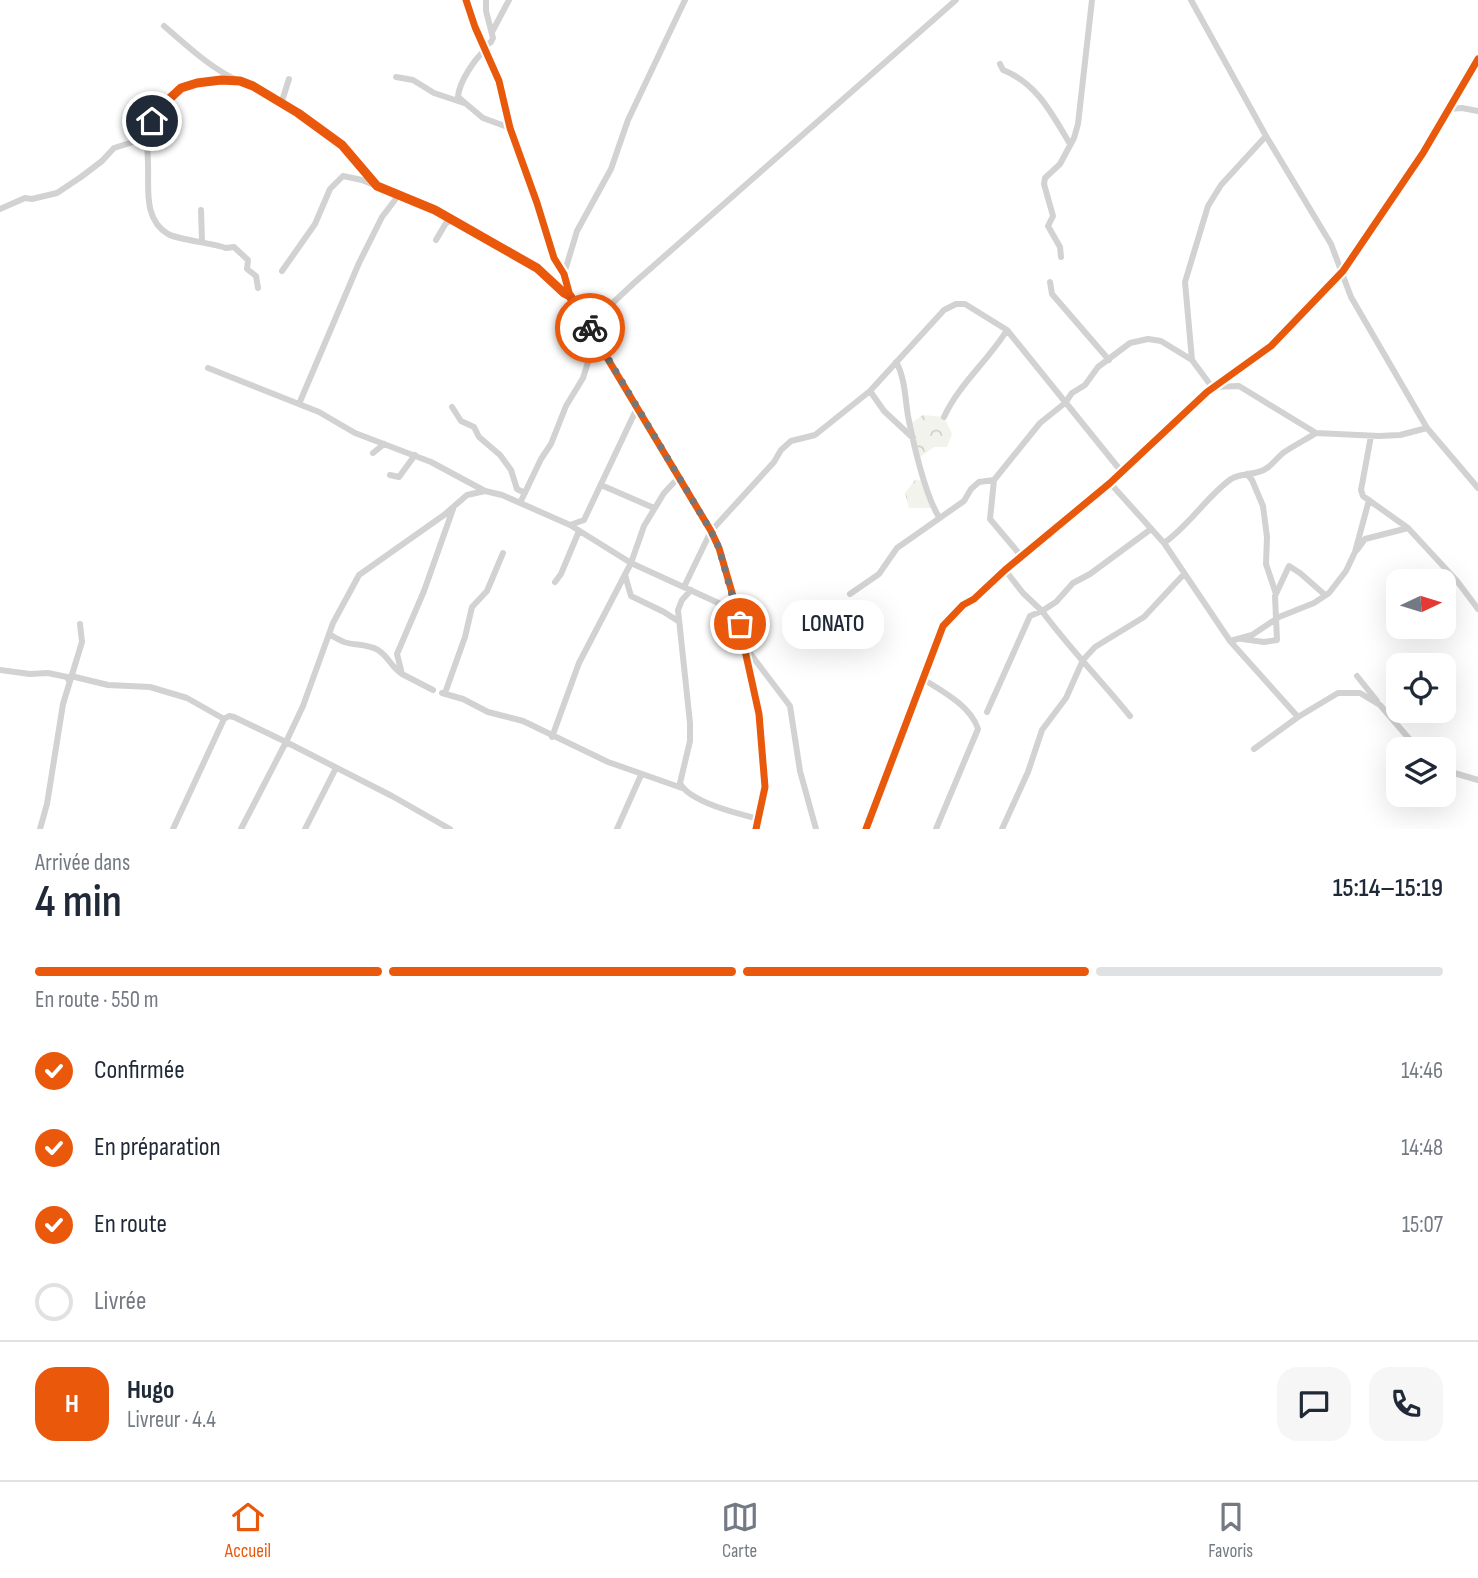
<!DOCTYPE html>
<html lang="fr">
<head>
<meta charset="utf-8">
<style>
	body { margin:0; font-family:"Sofia Sans Condensed",sans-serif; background:#f6f6f7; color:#1f2937; height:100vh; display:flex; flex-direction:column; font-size:26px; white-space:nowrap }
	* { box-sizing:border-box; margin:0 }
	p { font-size:23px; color:#747a83 }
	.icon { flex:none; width:38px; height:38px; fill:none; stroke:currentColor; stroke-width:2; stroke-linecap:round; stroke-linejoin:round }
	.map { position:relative; height:829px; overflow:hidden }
	.side { display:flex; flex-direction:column; background:#fff; flex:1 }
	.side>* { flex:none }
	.needle { width:46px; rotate:86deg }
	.fabs { position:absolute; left:1386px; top:569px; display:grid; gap:14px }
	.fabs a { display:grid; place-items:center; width:70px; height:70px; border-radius:14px; background:#fff; box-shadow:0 7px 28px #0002; font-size:35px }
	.pin { position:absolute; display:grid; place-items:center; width:60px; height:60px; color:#fff; margin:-30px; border:4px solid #fff; border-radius:50%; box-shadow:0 2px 7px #0007 }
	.courier { position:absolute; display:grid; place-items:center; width:70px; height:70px; margin:-35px; border:5px solid #ea580c; border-radius:50%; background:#fff; color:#222; box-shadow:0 2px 9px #0007 }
	.bubble { position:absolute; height:49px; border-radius:21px; background:#fff; box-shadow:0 7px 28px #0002; font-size:23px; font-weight:600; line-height:49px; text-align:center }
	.overview em { font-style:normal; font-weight:600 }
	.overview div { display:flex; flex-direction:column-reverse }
	.overview { display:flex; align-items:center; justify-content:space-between; height:119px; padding:0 35px }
	h1 { font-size:46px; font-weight:600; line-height:52px }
	.bar { display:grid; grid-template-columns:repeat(4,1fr); gap:10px 7px; align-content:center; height:84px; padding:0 35px }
	.bar i { height:9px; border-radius:5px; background:#e0e1e3 }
	.bar .selected { background:#ea580c }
	.bar p { grid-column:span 4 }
	.line { display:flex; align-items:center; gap:18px; padding:0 35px; border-top:2px solid #e0e1e3 }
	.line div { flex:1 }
	.round { display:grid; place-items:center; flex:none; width:74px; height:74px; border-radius:21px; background:#f6f6f7 }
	ol { padding:0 35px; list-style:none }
	li { display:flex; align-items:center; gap:21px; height:77px }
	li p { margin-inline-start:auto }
	li .icon { padding:7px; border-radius:50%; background:#ea580c; color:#fff; stroke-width:4 }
	li:last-child { color:#747a83 }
	li i { width:38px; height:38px; border:4px solid #e0e1e3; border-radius:50% }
	.menu { display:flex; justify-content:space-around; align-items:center; height:98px; border-top:2px solid #e0e1e3; background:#fff; font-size:19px; color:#747a83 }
	.menu a { display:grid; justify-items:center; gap:4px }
	.menu .selected { color:#ea580c }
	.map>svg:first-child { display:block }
</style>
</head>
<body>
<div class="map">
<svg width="1478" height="829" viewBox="0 0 1478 829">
	<defs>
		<pattern id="forest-crowns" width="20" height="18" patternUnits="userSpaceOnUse" patternTransform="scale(1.75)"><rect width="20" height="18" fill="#f1f3ec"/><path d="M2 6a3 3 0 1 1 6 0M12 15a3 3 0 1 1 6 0" fill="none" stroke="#cfd1cb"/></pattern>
	</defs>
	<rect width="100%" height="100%" fill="#fff"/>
	<path fill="url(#forest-crowns)" d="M923,415L944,417L952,434L947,447H934L919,458L910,424Z
		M915,480L926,481L934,508H909L905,493Z"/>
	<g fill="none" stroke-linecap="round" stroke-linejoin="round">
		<path stroke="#d2d2d2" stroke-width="6" d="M466,0L475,27L499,81L510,128L537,203L554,258L564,274L570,296L711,531L719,548L733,596L759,714L765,787L756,829
			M1191,0L1266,136L1331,244L1351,297L1427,428L1478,488
			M164,26C184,43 204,62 227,75C235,80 244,82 252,86C298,109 346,143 376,185
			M492,32L509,0
			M484,47L491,42L493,38L486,11V0
			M485,50C474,60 459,82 458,97L483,118L510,128
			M1000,64L1003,70C1037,83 1052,114 1070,144
			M396,77L413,80L434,93L464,103
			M281,104L289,79
			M1449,109L1462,108L1478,111
			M150,126C145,140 148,150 148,164C149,188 143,219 168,234C179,240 212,243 226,248L234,247L248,260L247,269L256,276L258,288
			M1266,136L1221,185L1208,206L1185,282L1192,360L1212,387L1239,386L1316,433L1379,436L1400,435L1427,428
			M0,209L25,198L32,199L57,193L81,177L102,161L114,148L133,142L165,103L181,88L197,83L240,81
			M201,210L202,241
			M436,240L446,223L453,220
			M1061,257L1060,247L1048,226L1053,216L1044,184L1045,178L1060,164L1074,138L1078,124L1092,0
			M282,271L315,224L330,189L343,176L362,180L435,210L537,268L564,293L570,295
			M564,274L577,231L611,169L628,120L685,0
			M1050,282L1052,294L1109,360
			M589,325L634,283L956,0
			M896,362C905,377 905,398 908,416C913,442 925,495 939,517
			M208,368L319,412L355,433L431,462L485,491
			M870,391L884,411L913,438
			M299,404L359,263L382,217L395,200
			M452,407L461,421L474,427L479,437L500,455L511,470L517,489L525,493
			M944,417C959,384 988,361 1007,330
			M1371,436L1361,490L1363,496L1408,528L1457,581L1478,609
			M373,453L384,444
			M1247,474L1252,480L1263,506L1267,537L1266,564L1276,594
			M390,475L399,477L415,455
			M994,480L990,519L1022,557
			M1110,483L1164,543L1230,641L1298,717
			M601,485L654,508
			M520,503L541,459L551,444L566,406L583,378L595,340
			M570,525L584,520L637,408
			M1164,543C1190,525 1206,497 1231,479C1242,472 1256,476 1267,468C1273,464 1277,458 1283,453C1293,446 1305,440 1316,433
			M1357,550L1365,539L1408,528
			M1005,570L1023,593L1042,611L1056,602L1073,583L1090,574L1151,529
			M625,575L631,596L664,612L678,621
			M555,582L561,574L579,531
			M684,587L711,531L774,462L781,450L791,441L815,435L870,391L944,310L956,304H965L1007,330L1121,471
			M691,590L682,600L678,610L690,723V741L680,783C689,802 739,814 759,819
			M850,594L879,574L897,548L964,501L971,489L979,482L994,480L1040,423L1065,403L1072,393L1085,385L1098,367L1130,343L1148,339L1161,341L1192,360
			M329,634C334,637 339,640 344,642C356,646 365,643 378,650C389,657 391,667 402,674
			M1242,639L1264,642L1277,640L1275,596L1289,566L1300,573L1325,595
			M1230,641L1252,635L1279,617L1314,603L1329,593L1346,571L1355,552L1369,500
			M746,648L790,706L800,771L816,829
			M0,670L30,674L48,673L67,677L69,681
			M71,676L108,685L150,687L187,698L224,719
			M1357,676L1377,701
			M923,679C942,691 971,706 978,729L936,829
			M433,690L402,674L397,654L424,591L453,509
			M442,693L463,699L488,712L523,721L608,762L682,788
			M445,693L465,637L472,607L487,591L503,553
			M987,712L1030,616L1042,611C1069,648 1101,680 1130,716
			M552,737L579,663L631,563L644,526L664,493L679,477
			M1254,749L1298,717L1338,693H1360L1380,705L1418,749
			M1444,770L1478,780
			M40,829L47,804L63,704L82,642L80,624
			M173,829L224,719L229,716L234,717L286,742L303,706L333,623L359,575L444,515L467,495L485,491L502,495L570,525L631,563L736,611
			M241,829L286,742L392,796L450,829
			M305,829L336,768
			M617,829L641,775
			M866,829L943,626L963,605L974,599L1005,570L1110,483L1207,392L1271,346L1343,271L1423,153L1478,59
			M1002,829L1028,772L1042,730L1066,698L1083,660L1095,647L1144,617L1184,574"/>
		<defs>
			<path id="cycleway" d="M466,0L475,27L499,81L510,128L537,203L554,258L564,274L570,296L711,531L719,548L733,596L759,714L765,787L756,829
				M866,829L943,626L963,605L974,599L1005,570L1110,483L1207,392L1271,346L1343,271L1423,153L1478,59"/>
		</defs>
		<use href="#cycleway" stroke="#fff" stroke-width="11"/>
		<use href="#cycleway" stroke="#e8590c" stroke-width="7"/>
	</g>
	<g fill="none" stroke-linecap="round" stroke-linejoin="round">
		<path stroke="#767676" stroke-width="7" stroke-dasharray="0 12.6" d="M590,328L711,531L719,548L740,624"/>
		<path stroke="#ea580c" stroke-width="9" d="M152,121L165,103L181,88L197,83L221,80L240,81L253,86L298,113L342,145L377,186L435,210L537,268L564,293L570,296L590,328"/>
	</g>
</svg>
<div class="fabs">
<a><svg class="needle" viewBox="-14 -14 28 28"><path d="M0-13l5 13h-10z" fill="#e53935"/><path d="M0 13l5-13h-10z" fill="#747a83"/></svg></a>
<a><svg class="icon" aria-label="locate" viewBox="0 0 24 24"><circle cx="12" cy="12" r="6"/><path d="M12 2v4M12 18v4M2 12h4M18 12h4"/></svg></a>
<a><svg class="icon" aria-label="layers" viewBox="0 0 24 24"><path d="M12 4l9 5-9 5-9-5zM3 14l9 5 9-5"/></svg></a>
</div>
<div class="pin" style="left:740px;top:624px;background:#ea580c"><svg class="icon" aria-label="bag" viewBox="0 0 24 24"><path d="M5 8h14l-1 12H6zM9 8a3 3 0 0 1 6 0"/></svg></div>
<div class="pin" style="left:152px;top:121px;background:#1f2937"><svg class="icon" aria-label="home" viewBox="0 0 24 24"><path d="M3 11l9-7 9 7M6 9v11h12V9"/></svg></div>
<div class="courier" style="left:590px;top:328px"><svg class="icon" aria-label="bike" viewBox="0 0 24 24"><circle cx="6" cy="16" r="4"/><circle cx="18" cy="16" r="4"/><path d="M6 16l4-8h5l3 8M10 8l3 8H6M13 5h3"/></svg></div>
<div class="bubble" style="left:782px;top:600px;width:102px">LONATO</div>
</div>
<section class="side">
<div class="overview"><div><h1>4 min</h1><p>Arrivée dans</p></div><em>15:14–15:19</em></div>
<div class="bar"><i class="selected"></i><i class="selected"></i><i class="selected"></i><i></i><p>En route · 550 m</p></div>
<ol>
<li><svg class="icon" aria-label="check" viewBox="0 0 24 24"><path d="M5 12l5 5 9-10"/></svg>Confirmée<p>14:46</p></li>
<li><svg class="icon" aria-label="check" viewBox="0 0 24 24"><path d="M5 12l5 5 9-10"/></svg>En préparation<p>14:48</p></li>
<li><svg class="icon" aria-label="check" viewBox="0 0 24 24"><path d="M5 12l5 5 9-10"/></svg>En route<p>15:07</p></li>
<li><i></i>Livrée</li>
</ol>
<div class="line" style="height:126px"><b class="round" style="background:#ea580c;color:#fff">H</b><div><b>Hugo</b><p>Livreur · 4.4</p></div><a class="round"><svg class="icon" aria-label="chat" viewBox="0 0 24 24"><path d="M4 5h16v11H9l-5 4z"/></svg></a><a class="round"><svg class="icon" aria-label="phone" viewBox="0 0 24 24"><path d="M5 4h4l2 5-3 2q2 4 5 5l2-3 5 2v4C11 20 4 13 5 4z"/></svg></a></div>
</section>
<nav class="menu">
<a class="selected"><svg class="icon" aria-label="home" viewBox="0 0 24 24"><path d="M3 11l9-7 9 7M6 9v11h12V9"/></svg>Accueil</a>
<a><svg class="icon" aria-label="map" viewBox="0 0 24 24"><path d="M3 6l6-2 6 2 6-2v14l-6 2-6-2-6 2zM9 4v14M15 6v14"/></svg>Carte</a>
<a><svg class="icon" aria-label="saved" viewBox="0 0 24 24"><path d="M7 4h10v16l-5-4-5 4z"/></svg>Favoris</a>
</nav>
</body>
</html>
